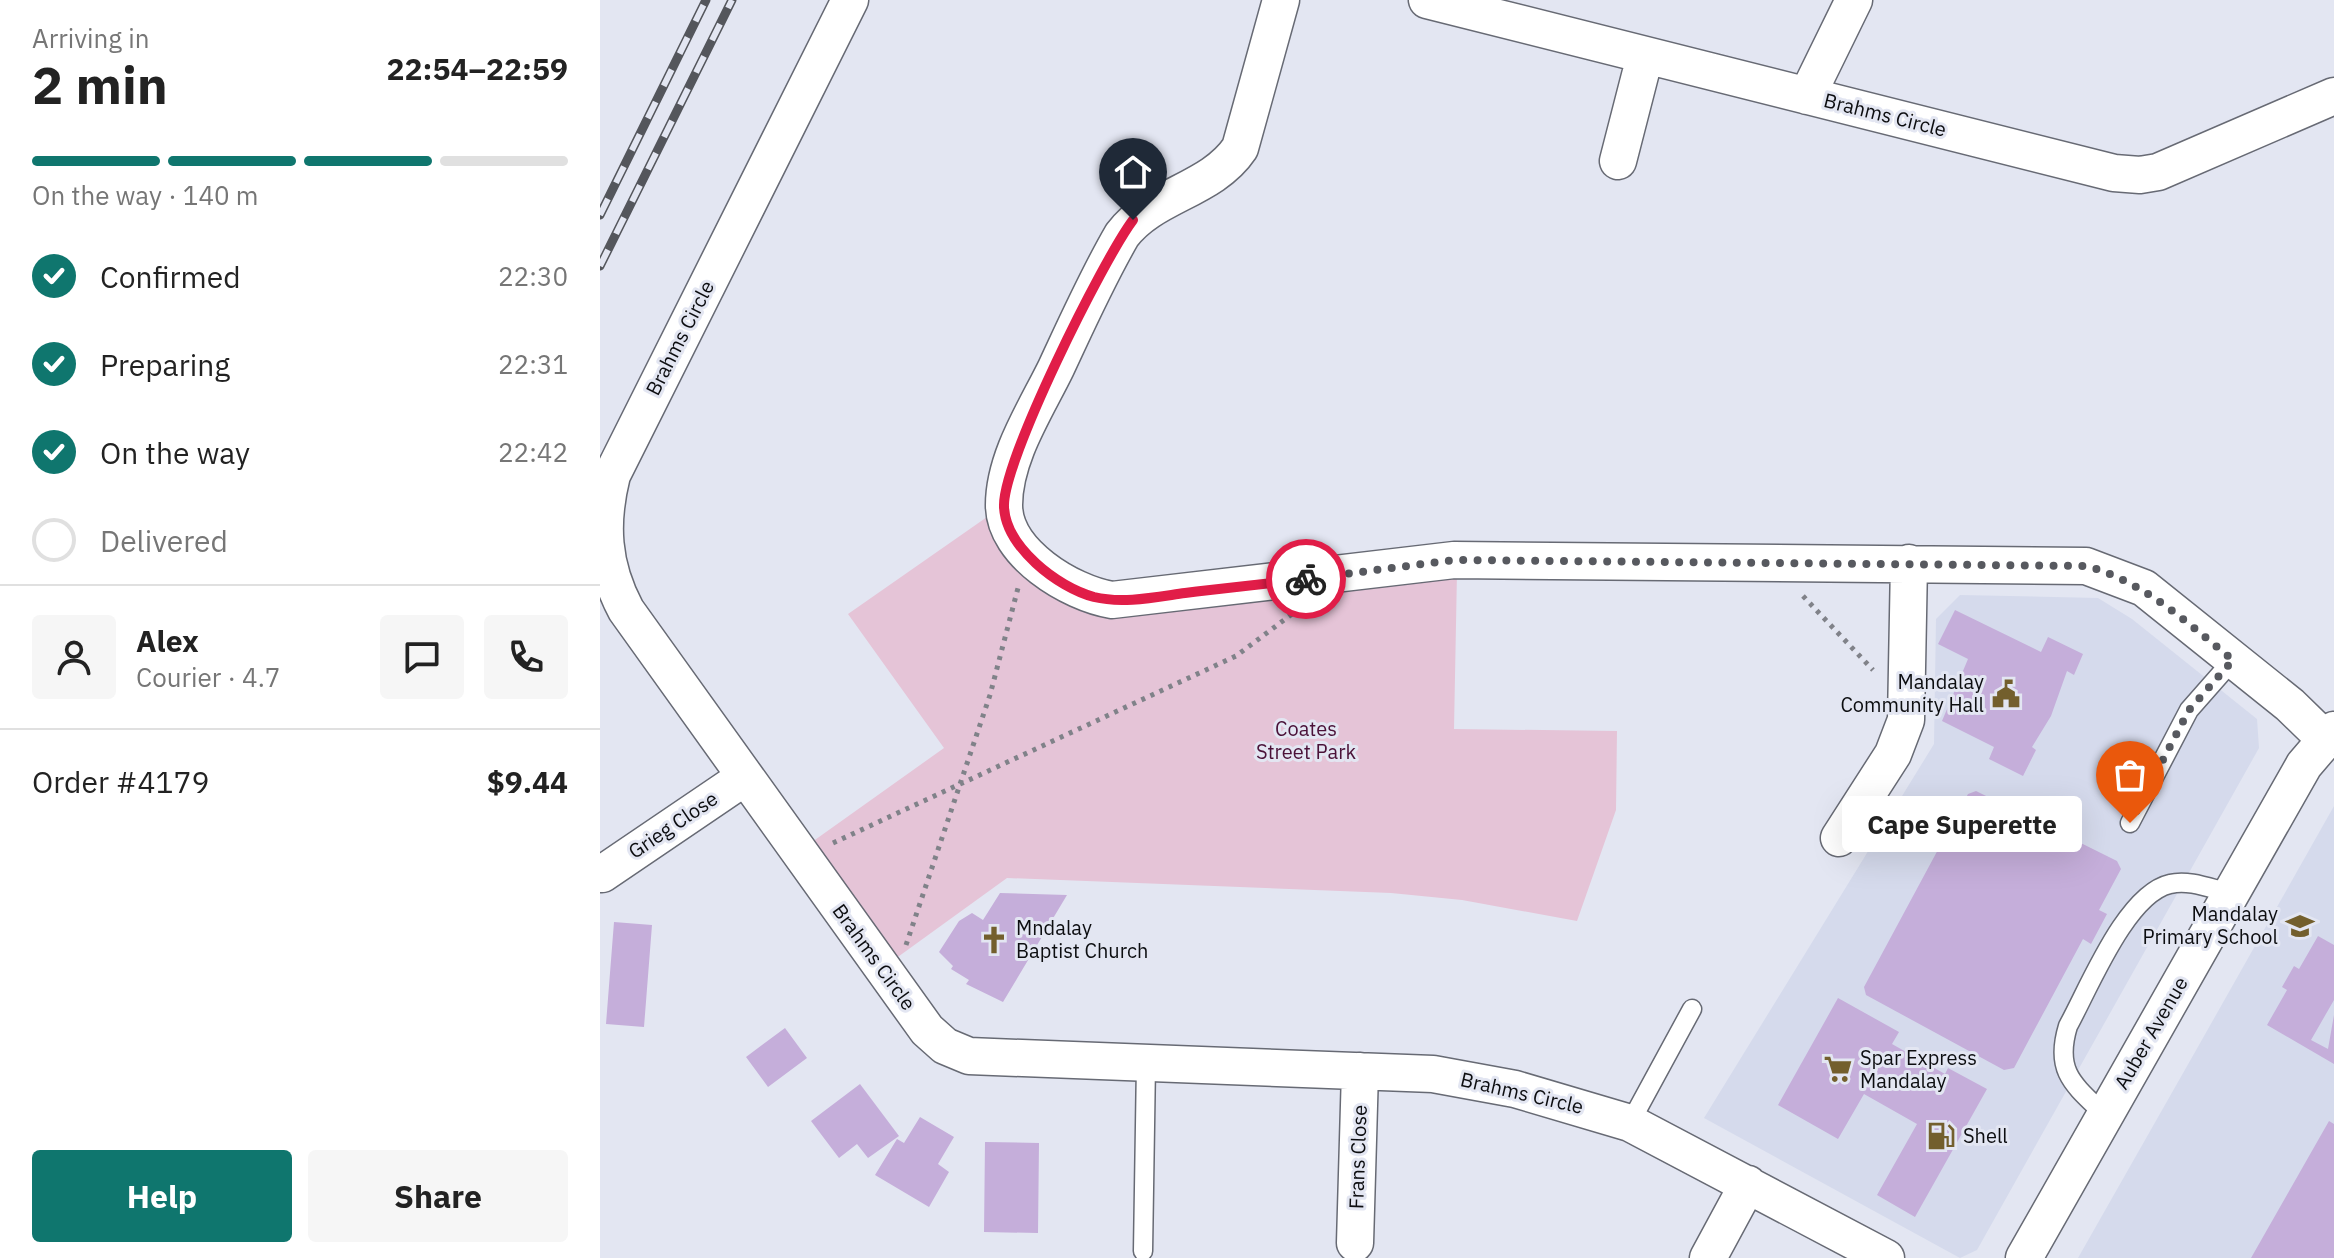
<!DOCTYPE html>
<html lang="en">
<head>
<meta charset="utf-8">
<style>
	body { margin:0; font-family:"IBM Plex Sans",sans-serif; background:#f6f6f6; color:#222; height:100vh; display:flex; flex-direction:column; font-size:30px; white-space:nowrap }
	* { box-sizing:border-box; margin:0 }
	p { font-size:26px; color:#767676 }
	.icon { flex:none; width:44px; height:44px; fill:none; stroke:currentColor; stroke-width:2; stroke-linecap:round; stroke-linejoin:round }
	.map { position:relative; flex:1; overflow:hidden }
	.panel { display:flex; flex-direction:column; background:#fff; width:600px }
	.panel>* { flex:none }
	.pin { position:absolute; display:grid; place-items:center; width:68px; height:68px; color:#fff; margin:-82px -34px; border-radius:50% 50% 50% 0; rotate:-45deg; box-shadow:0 0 8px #0007 }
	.pin .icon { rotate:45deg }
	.courier { position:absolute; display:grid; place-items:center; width:80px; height:80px; margin:-40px; border:6px solid #e11d48; border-radius:50%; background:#fff; color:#222; box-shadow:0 2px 10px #0007 }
	.bubble { position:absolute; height:56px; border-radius:8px; background:#fff; box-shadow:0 8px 32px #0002; font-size:26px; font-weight:700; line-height:56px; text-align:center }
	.summary em { font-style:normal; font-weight:700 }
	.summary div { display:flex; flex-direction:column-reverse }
	.summary { display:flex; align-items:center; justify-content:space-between; height:136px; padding:0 32px }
	h1 { font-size:52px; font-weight:700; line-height:60px }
	.bar { display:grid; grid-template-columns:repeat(4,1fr); gap:12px 8px; align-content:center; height:96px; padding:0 32px }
	.bar i { height:10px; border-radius:6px; background:#e0e0e0 }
	.bar .selected { background:#0f766e }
	.bar p { grid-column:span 4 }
	.line { display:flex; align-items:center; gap:20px; padding:0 32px; border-top:2px solid #e0e0e0 }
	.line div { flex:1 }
	.round { display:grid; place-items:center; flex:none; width:84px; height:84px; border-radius:8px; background:#f6f6f6 }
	ol { padding:0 32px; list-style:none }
	li { display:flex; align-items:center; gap:24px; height:88px }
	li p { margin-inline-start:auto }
	li .icon { padding:8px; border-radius:50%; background:#0f766e; color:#fff; stroke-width:4 }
	li:last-child { color:#767676 }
	li i { width:44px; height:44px; border:4px solid #e0e0e0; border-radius:50% }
	.cta { display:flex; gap:16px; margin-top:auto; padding:16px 32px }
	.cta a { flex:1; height:92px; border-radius:8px; background:#0f766e; color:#fff; font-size:32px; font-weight:700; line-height:92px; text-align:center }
	.cta a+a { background:#f6f6f6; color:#222 }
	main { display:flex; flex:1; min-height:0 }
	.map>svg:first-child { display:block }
</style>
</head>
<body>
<main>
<section class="panel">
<div class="summary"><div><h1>2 min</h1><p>Arriving in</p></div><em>22:54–22:59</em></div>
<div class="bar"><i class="selected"></i><i class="selected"></i><i class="selected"></i><i></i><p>On the way · 140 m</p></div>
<ol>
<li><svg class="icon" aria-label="check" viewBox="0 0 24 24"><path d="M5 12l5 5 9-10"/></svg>Confirmed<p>22:30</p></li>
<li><svg class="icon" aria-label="check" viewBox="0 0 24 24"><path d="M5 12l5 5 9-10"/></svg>Preparing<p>22:31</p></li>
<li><svg class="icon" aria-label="check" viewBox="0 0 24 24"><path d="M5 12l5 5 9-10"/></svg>On the way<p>22:42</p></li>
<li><i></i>Delivered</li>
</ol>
<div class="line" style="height:144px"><a class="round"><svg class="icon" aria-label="person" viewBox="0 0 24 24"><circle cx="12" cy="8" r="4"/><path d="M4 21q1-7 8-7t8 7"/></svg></a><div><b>Alex</b><p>Courier · 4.7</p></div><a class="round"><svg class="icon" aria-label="chat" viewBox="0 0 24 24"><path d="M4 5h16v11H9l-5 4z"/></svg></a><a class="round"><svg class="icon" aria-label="phone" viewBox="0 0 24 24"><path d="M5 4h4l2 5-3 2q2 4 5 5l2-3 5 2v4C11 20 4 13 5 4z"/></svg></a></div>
<div class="line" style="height:104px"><div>Order #4179</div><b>$9.44</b></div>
<div class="cta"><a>Help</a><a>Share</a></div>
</section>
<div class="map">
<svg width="1734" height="1258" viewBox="0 0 1734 1258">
	<rect width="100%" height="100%" fill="#e3e6f2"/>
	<path fill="#d5daec" d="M1360,595L1498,598L1532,619L1657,719L1659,748L1377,1250L1360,1258L1104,1118L1334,744L1336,619Z
		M1734,806V1258H1478L1599,1045Z"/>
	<path fill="#e5c4d7" d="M387,517C413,566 448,609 506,616L857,572L854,729L1017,731L1016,810L977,921L862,900L791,893L407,878L295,959L212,842L344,748L248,614Z"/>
	<path fill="#c5aeda" d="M1355,610L1441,652L1448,637L1483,654L1474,675L1467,671L1451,716L1432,747L1436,750L1423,776L1389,759L1394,747L1342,721L1368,659L1338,644Z
		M1376,791L1517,861L1521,869L1499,910L1507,914L1491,944L1483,939L1414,1068L1404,1070L1266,995L1264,987L1368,794Z
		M400,893L467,895L403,1002L366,984L369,980L351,969L353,966L339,952L359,921L372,913L383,920Z
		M14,922L52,925L44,1027L6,1024Z
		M1718,936L1734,945V1000L1711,1040L1728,1049L1734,1015V1064L1667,1025L1687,990L1682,987L1694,966L1699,969Z
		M1238,998L1299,1032L1292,1044L1345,1074L1348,1068L1387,1089L1315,1217L1277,1195L1317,1124L1264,1094L1238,1139L1178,1105Z
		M185,1028L207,1058L168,1087L146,1057Z
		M260,1084L299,1136L268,1158L257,1144L239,1158L211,1121Z
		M320,1117L354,1137L338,1164L349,1172L329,1207L275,1175L297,1139L304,1143Z
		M1729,1121L1734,1124V1258H1651Z
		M385,1142L439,1143L438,1233L384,1232Z"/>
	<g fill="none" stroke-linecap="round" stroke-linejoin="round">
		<defs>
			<path id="lane" d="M1530,823L1589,710L1633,660
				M1505,1115C1474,1085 1454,1072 1468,1026C1489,988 1526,894 1570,884C1589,879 1612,889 1630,893
				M1030,1123L1092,1009
				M543,1251L546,1063"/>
			<path id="street" d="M250,0L12,475C0,523 2,565 26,610L327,1030L345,1046L369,1056L833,1074L915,1089L1030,1123L1286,1258
				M681,0L640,148C611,191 553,194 522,235C497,278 477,323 456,368C436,409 404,457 404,505C404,553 470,593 512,600L854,560L1486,566L1544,588L1690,705L1725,739
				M827,0L1514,173L1540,175L1558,172L1734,96
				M1207,96L1254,0
				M1018,161L1045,56
				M1239,838L1293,754L1306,720L1309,563
				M2,874L145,777
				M755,1243L760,1071
				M1108,1258L1148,1184
				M1424,1258L1704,765L1734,730"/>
		</defs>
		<use href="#lane" stroke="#676a74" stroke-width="21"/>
		<use href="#street" stroke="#676a74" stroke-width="39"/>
		<path stroke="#808289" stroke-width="5" stroke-dasharray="4 6" stroke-linecap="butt" d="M1203,596L1273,670
			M233,843L636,656L692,614
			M306,945L390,695L418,588"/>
		<use href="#lane" stroke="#fff" stroke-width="18"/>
		<use href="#street" stroke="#fff" stroke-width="36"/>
		<defs>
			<path id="rail" d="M0,215L106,0
				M0,266L132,0"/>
		</defs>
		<use href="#rail" stroke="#54565c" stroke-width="9"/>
		<use href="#rail" stroke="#e3e6f2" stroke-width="6" stroke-dasharray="18" stroke-linecap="butt"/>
	</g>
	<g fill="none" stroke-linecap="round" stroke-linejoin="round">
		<path stroke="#57595f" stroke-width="8" stroke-dasharray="0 14.4" d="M706,579L854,560L1486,566C1545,582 1586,622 1633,660L1589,710L1530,823"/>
		<path stroke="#e11d48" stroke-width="10" d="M533,220C503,260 402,462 404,507C406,547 457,587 494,597C523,604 556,597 585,593C625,588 665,584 706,579"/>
	</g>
	<defs>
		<symbol id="civic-bare" viewBox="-9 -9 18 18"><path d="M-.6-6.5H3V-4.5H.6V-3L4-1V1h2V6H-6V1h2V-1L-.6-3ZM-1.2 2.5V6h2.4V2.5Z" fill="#735f2d" stroke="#e3e6f2" stroke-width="2.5" paint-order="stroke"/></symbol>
		<symbol id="school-bare" viewBox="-9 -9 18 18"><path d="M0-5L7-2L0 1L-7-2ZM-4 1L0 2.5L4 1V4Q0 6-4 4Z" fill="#735f2d" stroke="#e3e6f2" stroke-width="2.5" paint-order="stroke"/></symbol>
		<symbol id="church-bare" viewBox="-9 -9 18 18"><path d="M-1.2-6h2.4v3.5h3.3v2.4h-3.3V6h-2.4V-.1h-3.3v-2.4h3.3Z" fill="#735f2d" stroke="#e3e6f2" stroke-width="2.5" paint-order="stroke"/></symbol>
		<symbol id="supermarket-bare" viewBox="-9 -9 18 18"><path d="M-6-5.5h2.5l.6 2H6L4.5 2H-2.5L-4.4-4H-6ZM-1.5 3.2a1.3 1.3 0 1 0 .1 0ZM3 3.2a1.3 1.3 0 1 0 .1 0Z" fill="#735f2d" stroke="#e3e6f2" stroke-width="2.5" paint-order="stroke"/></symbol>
		<symbol id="fuel-bare" viewBox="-9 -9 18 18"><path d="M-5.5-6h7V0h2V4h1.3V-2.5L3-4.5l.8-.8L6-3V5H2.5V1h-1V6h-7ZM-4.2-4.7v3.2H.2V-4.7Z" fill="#735f2d" stroke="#e3e6f2" stroke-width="2.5" paint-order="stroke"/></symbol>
	</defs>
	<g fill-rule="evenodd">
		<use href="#civic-bare" x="1386" y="674" width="40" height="40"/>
		<use href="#school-bare" x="1680" y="906" width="40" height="40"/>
		<use href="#church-bare" x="374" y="920" width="40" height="40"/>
		<use href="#supermarket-bare" x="1218" y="1049" width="40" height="40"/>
		<use href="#fuel-bare" x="1321" y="1116" width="40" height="40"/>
	</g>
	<g text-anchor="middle" stroke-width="6" stroke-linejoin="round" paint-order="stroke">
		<g font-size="20" fill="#0c0d10" stroke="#e3e6f2">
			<text transform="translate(1285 115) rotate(14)" y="7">Brahms Circle</text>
			<text transform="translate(80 338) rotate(-63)" y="7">Brahms Circle</text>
			<text transform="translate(73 825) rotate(-34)" y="7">Grieg Close</text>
			<text transform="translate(274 957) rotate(54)" y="7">Brahms Circle</text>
			<text transform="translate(1551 1033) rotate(-60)" y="7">Auber Avenue</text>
			<text transform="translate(922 1093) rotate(13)" y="7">Brahms Circle</text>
			<text transform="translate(758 1157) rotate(-88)" y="7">Frans Close</text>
		</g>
		<g font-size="20" fill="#0c0d10" stroke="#e3e6f2" text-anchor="start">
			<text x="1384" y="689" text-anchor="end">Mandalay<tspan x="1384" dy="23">Community Hall</tspan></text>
			<text x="1678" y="921" text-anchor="end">Mandalay<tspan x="1678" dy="23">Primary School</tspan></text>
			<text x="416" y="935">Mndalay<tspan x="416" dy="23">Baptist Church</tspan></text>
			<text x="1260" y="1065">Spar Express<tspan x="1260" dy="23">Mandalay</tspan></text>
			<text x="1363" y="1143">Shell</text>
		</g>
		<g font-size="20" fill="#4a1138" stroke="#e3e6f2">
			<text x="706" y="736">Coates<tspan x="706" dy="23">Street Park</tspan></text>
		</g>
	</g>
</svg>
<div class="pin" style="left:1530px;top:823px;background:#ea580c"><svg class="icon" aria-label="bag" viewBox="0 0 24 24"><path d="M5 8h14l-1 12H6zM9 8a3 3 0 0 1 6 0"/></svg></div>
<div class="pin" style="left:533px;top:220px;background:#1f2937"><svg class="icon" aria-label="home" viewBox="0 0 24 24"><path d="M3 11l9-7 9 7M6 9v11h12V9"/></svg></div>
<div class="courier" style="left:706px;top:579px"><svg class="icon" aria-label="bike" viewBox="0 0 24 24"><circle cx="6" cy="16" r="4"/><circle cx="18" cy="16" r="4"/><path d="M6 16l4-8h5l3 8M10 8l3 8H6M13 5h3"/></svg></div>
<div class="bubble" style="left:1242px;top:796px;width:240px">Cape Superette</div>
</div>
</main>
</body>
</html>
